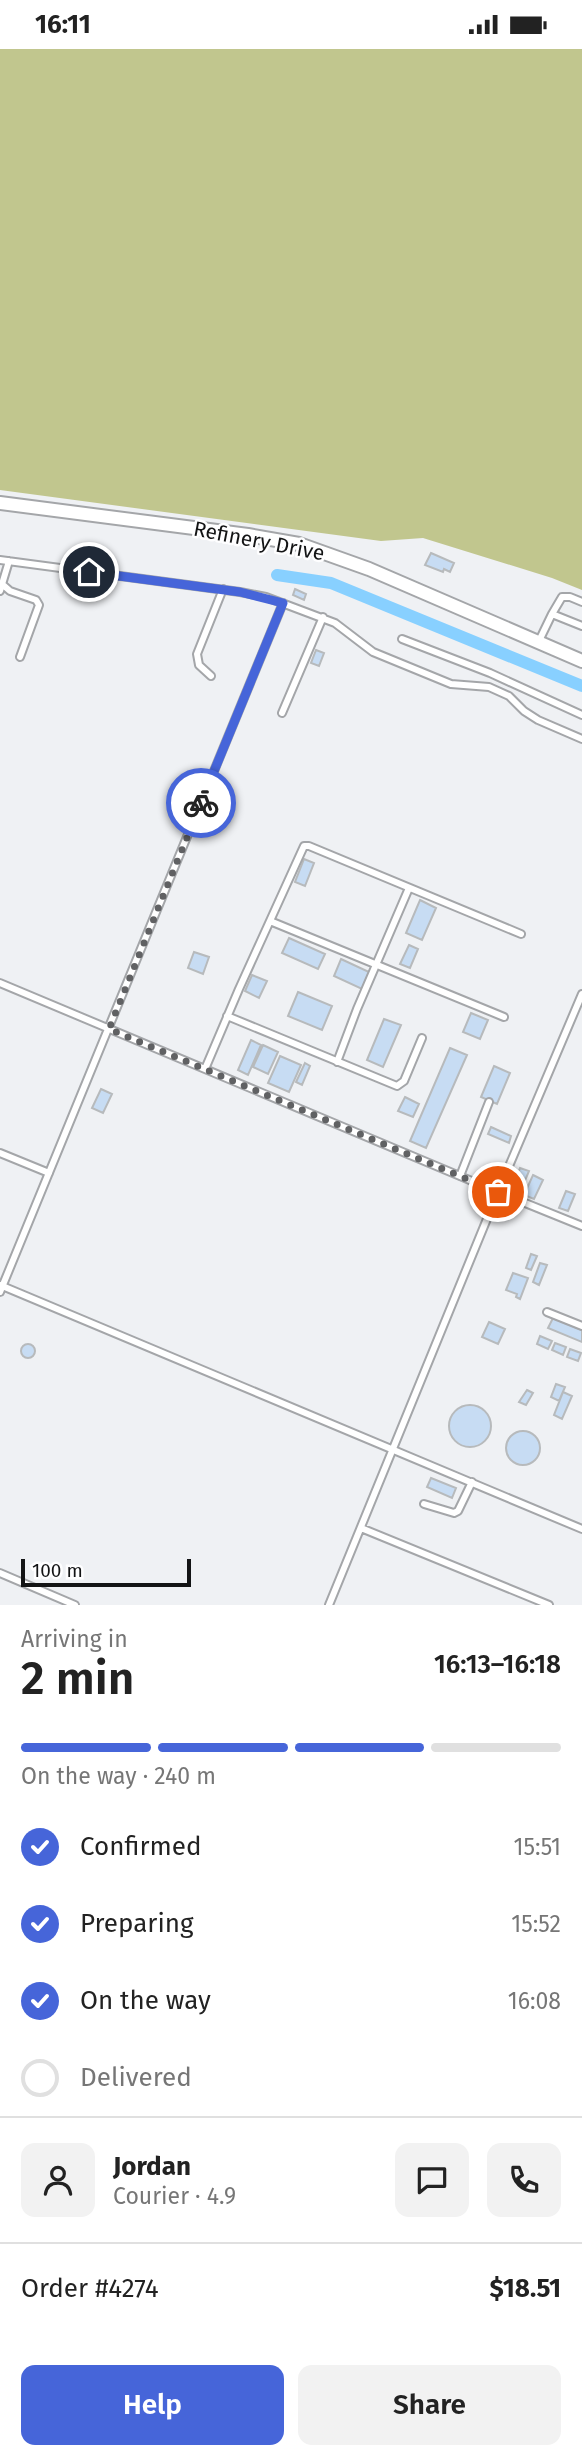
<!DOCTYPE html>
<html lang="en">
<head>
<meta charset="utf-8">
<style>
	body { margin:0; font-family:"Fira Sans",sans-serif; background:#f2f2f2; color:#222; height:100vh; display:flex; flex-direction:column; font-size:26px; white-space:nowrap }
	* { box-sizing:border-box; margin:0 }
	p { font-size:23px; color:#767676 }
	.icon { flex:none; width:38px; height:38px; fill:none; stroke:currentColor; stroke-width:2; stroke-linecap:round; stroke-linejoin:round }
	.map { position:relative; height:1556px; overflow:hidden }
	.drawer { display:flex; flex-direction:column; background:#fff; flex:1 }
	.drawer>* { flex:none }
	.scale { position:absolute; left:21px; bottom:18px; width:170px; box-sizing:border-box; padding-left:7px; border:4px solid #131415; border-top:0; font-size:19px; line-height:24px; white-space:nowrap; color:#131415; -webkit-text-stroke:5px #fefeff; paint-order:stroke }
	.pin { position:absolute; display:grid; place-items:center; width:60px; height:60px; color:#fff; margin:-30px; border:4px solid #fff; border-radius:50%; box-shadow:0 2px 7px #0007 }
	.courier { position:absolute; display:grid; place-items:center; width:70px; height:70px; margin:-35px; border:5px solid #4665d9; border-radius:50%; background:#fff; color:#222; box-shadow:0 2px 9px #0007 }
	.headline em { font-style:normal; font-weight:600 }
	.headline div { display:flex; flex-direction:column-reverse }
	.headline { display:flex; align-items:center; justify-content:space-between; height:119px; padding:0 21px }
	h1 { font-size:46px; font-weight:600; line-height:52px }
	.bar { display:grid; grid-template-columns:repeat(4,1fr); gap:10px 7px; align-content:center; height:84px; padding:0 21px }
	.bar i { height:9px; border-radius:5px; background:#e0e0e0 }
	.bar .current { background:#4665d9 }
	.bar p { grid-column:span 4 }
	.line { display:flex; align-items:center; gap:18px; padding:0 21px; border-top:2px solid #e0e0e0 }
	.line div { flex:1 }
	.round { display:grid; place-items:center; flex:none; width:74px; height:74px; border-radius:14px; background:#f2f2f2 }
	ol { padding:0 21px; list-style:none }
	li { display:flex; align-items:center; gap:21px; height:77px }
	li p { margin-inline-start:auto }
	li .icon { padding:7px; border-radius:50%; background:#4665d9; color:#fff; stroke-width:4 }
	li:last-child { color:#767676 }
	li i { width:38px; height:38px; border:4px solid #e0e0e0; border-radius:50% }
	.action { display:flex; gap:14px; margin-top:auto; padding:14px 21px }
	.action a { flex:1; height:80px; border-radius:14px; background:#4665d9; color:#fff; font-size:28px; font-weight:600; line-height:80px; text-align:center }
	.action a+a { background:#f2f2f2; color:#222 }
	.status { display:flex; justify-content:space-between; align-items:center; height:49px; padding:0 35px; background:#fff; direction:ltr }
	.status svg { height:19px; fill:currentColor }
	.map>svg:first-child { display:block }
</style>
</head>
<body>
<div class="status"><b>16:11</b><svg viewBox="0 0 49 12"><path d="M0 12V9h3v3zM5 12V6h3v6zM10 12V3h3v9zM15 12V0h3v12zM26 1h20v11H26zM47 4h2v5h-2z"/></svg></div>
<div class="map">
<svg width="582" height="1556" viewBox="0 0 582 1556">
	<rect width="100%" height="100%" fill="#eff1f4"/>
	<path fill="#c1c68e" d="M0,0H582V541L552,529L423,489L381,492L0,441Z"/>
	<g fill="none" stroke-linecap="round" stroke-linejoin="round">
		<path stroke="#88d0ff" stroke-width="12" d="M277,526L331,534L582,637"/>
	</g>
	<path fill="#c7dcf3" stroke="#b7babc" stroke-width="2" d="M431,504L454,514L450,523L444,520L443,523L425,516Z
		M295,540L306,545L304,551L293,546Z
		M316,601L324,604L319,617L311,614Z
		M304,810L314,814L305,837L295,833Z
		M420,851L436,859L422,891L406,884Z
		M289,889L325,905L318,920L282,904Z
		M409,896L418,900L410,919L400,915Z
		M194,903L209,908L203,925L188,919Z
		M341,910L369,923L362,940L334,927Z
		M252,926L267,932L259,949L245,942Z
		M298,943L332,957L322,981L288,967Z
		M471,964L488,971L480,990L463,983Z
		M384,970L401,976L383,1018L367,1011Z
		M251,991L261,996L248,1026L238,1021Z
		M263,996L278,1003L268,1025L253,1018Z
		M450,999L467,1006L426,1099L410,1092Z
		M280,1007L301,1016L289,1043L268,1034Z
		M305,1014L310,1017L302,1036L296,1033Z
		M494,1017L510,1024L497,1055L481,1048Z
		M101,1040L112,1045L103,1064L92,1059Z
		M405,1048L419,1055L413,1068L398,1062Z
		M491,1078L511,1087L509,1094L488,1085Z
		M520,1119L529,1122L524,1134L516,1130Z
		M533,1126L543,1131L534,1150L524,1146Z
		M566,1142L575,1145L568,1162L559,1159Z
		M531,1205L537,1207L531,1221L526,1219Z
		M540,1214L547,1216L539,1236L533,1233Z
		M513,1224L528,1229L520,1250L516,1248L517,1245L506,1241Z
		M553,1269L582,1281V1293L548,1279Z
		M489,1273L505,1280L498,1295L482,1288Z
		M540,1287L552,1292L548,1300L537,1295Z
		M555,1294L566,1298L563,1306L552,1301Z
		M21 1302a7 7 0 1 1 14 0a7 7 0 1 1-14 0Z
		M570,1300L581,1304L578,1312L567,1308Z
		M556,1335L565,1338L559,1352L551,1348Z
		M527,1341L533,1344L526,1356L519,1353Z
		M563,1343L572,1347L562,1370L554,1366Z
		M449 1377a21 21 0 1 1 42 0a21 21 0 1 1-42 0Z
		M506 1399a17 17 0 1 1 34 0a17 17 0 1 1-34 0Z
		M431,1429L456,1439L452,1449L427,1438Z"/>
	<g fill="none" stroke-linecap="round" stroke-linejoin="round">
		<defs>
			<path id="lane" d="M0,511L240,543L266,548L335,574L373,603L451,635L489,638L509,647L524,662L538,671L582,690
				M2,535L10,542L36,551L39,556L20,608
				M0,542L9,512
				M582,553L570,548H562L552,565L582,577
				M402,590L490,624L582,666
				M538,594L552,565
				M211,627L199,616L197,605L223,540
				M282,664L323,568
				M270,872L504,968
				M0,934L498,1143L329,1556
				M582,945L498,1143L582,1177
				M227,967L397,1037L404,1032L422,989
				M337,1013L357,960L409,839
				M205,1020L239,940L304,797H309L521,885
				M0,1104L49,1124
				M460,1127L489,1053
				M0,1236L582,1480
				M0,1243L283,554
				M547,1263L582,1277
				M424,1455L454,1464L458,1462L472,1433
				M361,1479L549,1556
				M0,1524L75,1556"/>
			<path id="street" d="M0,454L248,486L299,495L369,520L582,612"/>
		</defs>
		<use href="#lane" stroke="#a4a6a9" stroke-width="10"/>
		<use href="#street" stroke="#a4a6a9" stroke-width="16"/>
		<use href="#lane" stroke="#fff" stroke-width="6"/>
		<use href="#street" stroke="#fff" stroke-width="12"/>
	</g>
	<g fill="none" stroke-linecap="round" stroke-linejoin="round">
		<path stroke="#606163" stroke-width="7" stroke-dasharray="0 12.6" d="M201,754L109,980L498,1143"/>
		<path stroke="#4665d9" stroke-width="9" d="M89,523L240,543L283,554L201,754"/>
	</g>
	<g text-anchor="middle" stroke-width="5" stroke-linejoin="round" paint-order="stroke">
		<g font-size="21" fill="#131415" stroke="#fefeff">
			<text transform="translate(259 492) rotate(11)" y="7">Refinery Drive</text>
		</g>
	</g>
</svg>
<div class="scale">100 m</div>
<div class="pin" style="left:498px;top:1143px;background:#ea580c"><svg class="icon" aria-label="bag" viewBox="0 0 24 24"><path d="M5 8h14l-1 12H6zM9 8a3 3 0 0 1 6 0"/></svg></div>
<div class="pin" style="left:89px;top:523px;background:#1f2937"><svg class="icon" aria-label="home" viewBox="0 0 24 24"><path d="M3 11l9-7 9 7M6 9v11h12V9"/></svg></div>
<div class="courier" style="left:201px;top:754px"><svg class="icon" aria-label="bike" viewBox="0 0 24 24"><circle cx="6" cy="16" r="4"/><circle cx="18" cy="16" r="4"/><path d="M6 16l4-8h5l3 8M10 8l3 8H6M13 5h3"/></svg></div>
</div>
<section class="drawer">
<div class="headline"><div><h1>2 min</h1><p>Arriving in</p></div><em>16:13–16:18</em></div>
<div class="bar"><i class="current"></i><i class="current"></i><i class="current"></i><i></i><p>On the way · 240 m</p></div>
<ol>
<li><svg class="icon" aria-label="check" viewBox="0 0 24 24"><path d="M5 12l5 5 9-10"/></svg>Confirmed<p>15:51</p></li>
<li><svg class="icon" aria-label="check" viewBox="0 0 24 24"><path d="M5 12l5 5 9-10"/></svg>Preparing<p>15:52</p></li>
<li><svg class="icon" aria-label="check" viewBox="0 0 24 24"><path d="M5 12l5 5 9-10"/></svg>On the way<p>16:08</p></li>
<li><i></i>Delivered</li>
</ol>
<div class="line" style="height:126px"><a class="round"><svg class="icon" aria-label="person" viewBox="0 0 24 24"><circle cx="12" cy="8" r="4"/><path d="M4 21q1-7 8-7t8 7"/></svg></a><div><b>Jordan</b><p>Courier · 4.9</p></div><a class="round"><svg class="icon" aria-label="chat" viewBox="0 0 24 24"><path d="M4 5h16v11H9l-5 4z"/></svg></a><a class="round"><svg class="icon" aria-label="phone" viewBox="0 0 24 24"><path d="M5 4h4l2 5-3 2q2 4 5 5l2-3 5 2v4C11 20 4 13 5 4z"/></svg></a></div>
<div class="line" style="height:91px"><div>Order #4274</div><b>$18.51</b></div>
<div class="action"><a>Help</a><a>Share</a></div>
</section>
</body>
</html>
